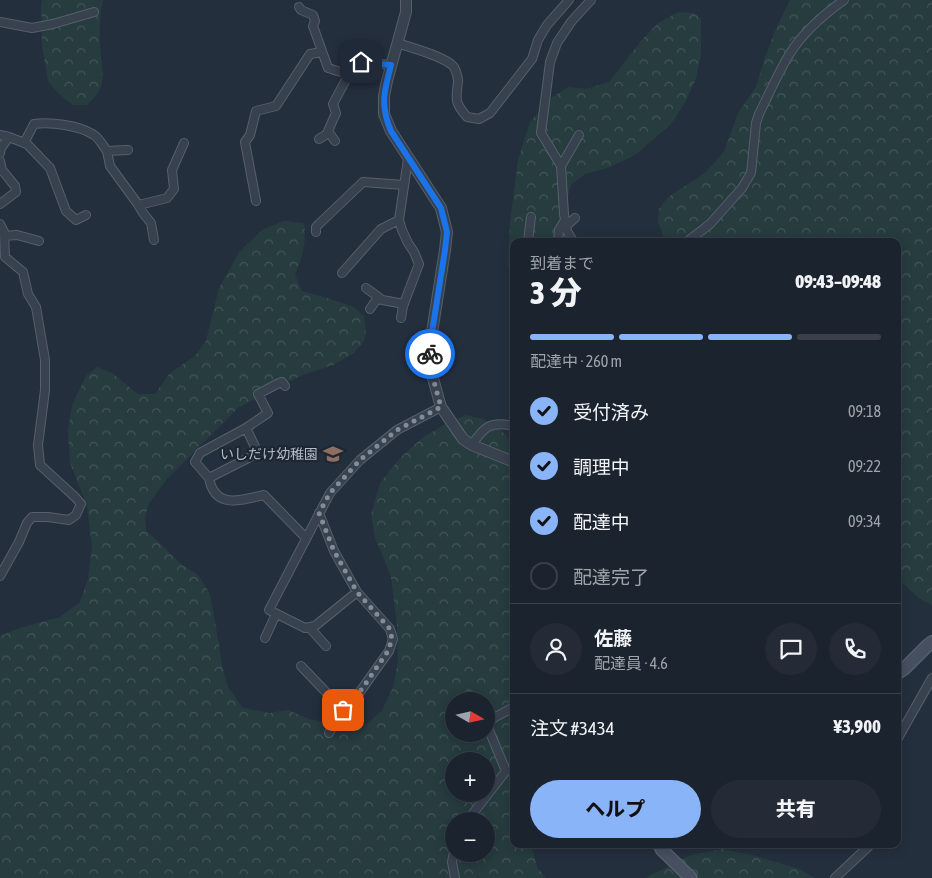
<!DOCTYPE html>
<html lang="ja">
<head>
<meta charset="utf-8">
<style>
	body { margin:0; font-family:"Asap Condensed","Noto Sans JP",sans-serif; background:#242b36; color:#f1f3f6; height:100vh; display:flex; flex-direction:column; font-size:19px; white-space:nowrap }
	* { box-sizing:border-box; margin:0 }
	p { font-size:16px; color:#a0a4aa }
	.icon { flex:none; width:28px; height:28px; fill:none; stroke:currentColor; stroke-width:2; stroke-linecap:round; stroke-linejoin:round }
	.map { position:relative; flex:1; overflow:hidden }
	.details { position:absolute; left:510px; top:238px; width:391px; height:610px; display:flex; flex-direction:column; background:#1b232e; border-radius:10px; box-shadow:0 2px 12px #0003,0 0 0 1px #39404a }
	.details>* { flex:none }
	.needle { width:32px; rotate:99deg }
	.fabs { position:absolute; left:445px; top:692px; display:grid; gap:10px }
	.fabs a { display:grid; place-items:center; width:50px; height:50px; border-radius:50%; background:#1b232e; box-shadow:0 2px 12px #0003,0 0 0 1px #39404a; font-size:25px }
	.pin { position:absolute; display:grid; place-items:center; width:42px; height:42px; color:#fff; margin:-21px; border-radius:10px; box-shadow:0 2px 8px #0006 }
	.courier { position:absolute; display:grid; place-items:center; width:50px; height:50px; margin:-25px; border:4px solid #1a73e8; border-radius:50%; background:#fff; color:#222; box-shadow:0 1px 6px #0007 }
	.headline em { font-style:normal; font-weight:800 }
	.headline div { display:flex; flex-direction:column-reverse }
	.headline { display:flex; align-items:center; justify-content:space-between; height:85px; padding:0 20px }
	h1 { font-size:32px; font-weight:800; line-height:38px }
	.bar { display:grid; grid-template-columns:repeat(4,1fr); gap:8px 5px; align-content:center; height:60px; padding:0 20px }
	.bar i { height:6px; border-radius:4px; background:#39404a }
	.bar .on { background:#8ab4f8 }
	.bar p { grid-column:span 4 }
	.line { display:flex; align-items:center; gap:12px; padding:0 20px; border-top:1px solid #39404a }
	.line div { flex:1 }
	.round { display:grid; place-items:center; flex:none; width:52px; height:52px; border-radius:26px; background:#242b36 }
	ol { padding:0 20px; list-style:none }
	li { display:flex; align-items:center; gap:15px; height:55px }
	li p { margin-inline-start:auto }
	li .icon { padding:5px; border-radius:50%; background:#8ab4f8; color:#111; stroke-width:4 }
	li:last-child { color:#a0a4aa }
	li i { width:28px; height:28px; border:2px solid #39404a; border-radius:50% }
	.action { display:flex; gap:10px; margin-top:auto; padding:10px 20px }
	.action a { flex:1; height:58px; border-radius:30px; background:#8ab4f8; color:#111; font-size:20px; font-weight:800; line-height:58px; text-align:center }
	.action a+a { background:#242b36; color:#f1f3f6 }
	.map>svg:first-child { display:block }
</style>
</head>
<body>
<div class="map">
<svg width="932" height="878" viewBox="0 0 932 878">
	<defs>
		<pattern id="forest-crowns" width="20" height="18" patternUnits="userSpaceOnUse" patternTransform="scale(1.25)"><rect width="20" height="18" fill="#263c3f"/><path d="M2 6a3 3 0 1 1 6 0M12 15a3 3 0 1 1 6 0" fill="none" stroke="#435659"/></pattern>
	</defs>
	<rect width="100%" height="100%" fill="#242f3e"/>
	<path fill="url(#forest-crowns)" fill-rule="evenodd" d="M42,0H103C100,15 99,28 100,43C100,57 105,73 101,87C98,94 92,100 87,105H73L58,93L48,81L42,46L41,6Z
		M790,0H932V605L919,598L898,579V241H665L658,221L659,209L667,198L706,172L724,152L738,113L756,87L764,60L775,31Z
		M678,12L694,13L701,19V55L696,79L686,101L672,123L635,155L610,167L585,174L571,185L564,209L561,241H514V297L508,264L510,223L518,160L530,122L550,99L568,87L586,89L609,82L641,41L658,23Z
		M284,221L304,223C307,242 302,257 295,275L302,291L324,297L354,307L364,316L366,330L364,341L354,353L333,365L303,375L273,389L238,408L167,479L149,503L145,517L146,530L180,563L198,575L210,594L219,645L222,666L228,687L243,708L269,713L288,710L309,719L342,725L366,724L382,711L393,687L398,662L397,625L391,577L375,537L371,515L380,483L400,458L421,439L445,424L466,415L483,419L500,429L514,445V844H531L537,867L546,878H0V636L20,628L60,617L80,602L88,579L92,547L87,506L70,463L68,431L72,405L86,376L97,367L112,373L138,394H155L169,374L195,356L206,341L219,288L240,251L262,230ZM454,701H486V734H454ZM454,761H486V794H454ZM454,821H486V854H454Z
		M723,849L756,856L799,869L815,878H645L691,855Z"/>
	<g fill="none" stroke-linecap="round" stroke-linejoin="round">
		<defs>
			<path id="minor" d="M299,7L301,10L313,15L315,21L313,26L328,68C345,73 348,77 361,62H374L381,64L391,65
				M0,22L32,28L53,24L94,12
				M397,43C410,47 446,57 454,67C456,71 458,78 458,82C456,99 454,102 467,117L479,119L490,113L532,59L538,40L547,25L569,0
				M328,131L335,141
				M0,135L9,137L1,148L0,153
				M9,137L27,144L50,168L66,211L76,220L86,215
				M319,139L327,134L328,131L336,113L333,104L350,72
				M24,143L34,124C51,122 79,125 94,135C99,138 103,146 107,151L128,150
				M107,151L110,166L137,203L143,213L151,223L154,240
				M0,161L2,170L15,186L16,192L0,204
				M561,166L579,135
				M256,201L245,142L250,135L256,111L276,106L310,54L322,52
				M139,205L167,198L174,189L172,170L184,143
				M0,224L4,232L5,257L23,272L28,294L36,307L45,360V390L38,445L40,465L75,497L81,504L76,515L69,520L48,517H32L27,523L19,542L0,576
				M566,226L575,218
				M316,232V227L320,223L363,182L404,185
				M4,236L17,235L39,241
				M528,241L531,217
				M558,241L559,230L565,220
				M573,241L567,231L564,214L561,166L541,133L550,62L557,43L571,22L591,0
				M688,241L710,224L742,188L751,173L756,123L759,114C769,94 778,73 789,55C803,32 823,15 844,0
				M342,273L381,229L399,220
				M366,288L381,299
				M370,309L377,299L404,304
				M401,318L403,306L419,264L414,252L408,243L402,230L399,220L408,159
				M246,428L268,413L258,394L277,384L282,382L285,386
				M472,445C484,426 491,421 514,426
				M209,478L195,462L200,453L246,428L258,453L209,478C215,510 241,500 264,495L306,538
				M319,513L334,551L357,592L390,629L393,639L389,651L357,696L340,713L329,733
				M357,592L315,626L305,628L269,610L330,493L360,460L397,430L441,407
				M310,628L326,646
				M265,638L276,614
				M301,666L343,710
				M486,722L514,707
				M898,738L932,678
				M467,821L506,771L486,723
				M454,852L452,862L455,878
				M835,878L871,844"/>
			<path id="tertiary" d="M406,0V12L387,81L384,96V114L391,131L441,208L447,232L445,250L430,345L431,371L441,407L463,439L472,445L514,462"/>
			<path id="secondary" d="M898,673L904,669L928,645L932,642
				M659,844L662,850L691,878"/>
		</defs>
		<use href="#minor" stroke="#565f6c" stroke-width="10"/>
		<use href="#tertiary" stroke="#565f6c" stroke-width="12"/>
		<use href="#secondary" stroke="#565f6c" stroke-width="14"/>
		<use href="#minor" stroke="#38414e" stroke-width="8"/>
		<use href="#tertiary" stroke="#38414e" stroke-width="10"/>
		<use href="#secondary" stroke="#465061" stroke-width="11"/>
	</g>
	<g fill="none" stroke-linecap="round" stroke-linejoin="round">
		<path stroke="#828b98" stroke-width="5" stroke-dasharray="0 9" d="M343,710L357,696L388,651L392,639L390,629L357,592L334,551L319,513L330,493L360,460L397,430L441,407L431,371L430,354"/>
		<path stroke="#1a73e8" stroke-width="6" d="M361,62H374L381,64L391,65C384,91 380,106 391,131L441,208L447,232L445,250L430,345V354"/>
	</g>
	<defs>
		<symbol id="school-bare" viewBox="-9 -9 18 18"><path d="M0-5L7-2L0 1L-7-2ZM-4 1L0 2.5L4 1V4Q0 6-4 4Z" fill="#8d6e63" stroke="#1d2633" stroke-width="2.5" paint-order="stroke"/></symbol>
	</defs>
	<g fill-rule="evenodd">
		<use href="#school-bare" x="319" y="440" width="28" height="28"/>
	</g>
	<g text-anchor="middle" stroke-width="4.5" stroke-linejoin="round" paint-order="stroke">
		<g font-size="14" fill="#b4bcc9" stroke="#1d2633" text-anchor="end">
			<text x="318" y="459">いしだけ幼稚園</text>
		</g>
	</g>
</svg>
<div class="fabs">
<a><svg class="needle" viewBox="-14 -14 28 28"><path d="M0-13l5 13h-10z" fill="#e53935"/><path d="M0 13l5-13h-10z" fill="#a0a4aa"/></svg></a>
<a>+</a>
<a>−</a>
</div>
<div class="pin" style="left:343px;top:710px;background:#ea580c"><svg class="icon" aria-label="bag" viewBox="0 0 24 24"><path d="M5 8h14l-1 12H6zM9 8a3 3 0 0 1 6 0"/></svg></div>
<div class="pin" style="left:361px;top:62px;background:#1f2937"><svg class="icon" aria-label="home" viewBox="0 0 24 24"><path d="M3 11l9-7 9 7M6 9v11h12V9"/></svg></div>
<div class="courier" style="left:430px;top:354px"><svg class="icon" aria-label="bike" viewBox="0 0 24 24"><circle cx="6" cy="16" r="4"/><circle cx="18" cy="16" r="4"/><path d="M6 16l4-8h5l3 8M10 8l3 8H6M13 5h3"/></svg></div>
<section class="details">
<div class="headline"><div><h1>3 分</h1><p>到着まで</p></div><em>09:43–09:48</em></div>
<div class="bar"><i class="on"></i><i class="on"></i><i class="on"></i><i></i><p>配達中 · 260 m</p></div>
<ol>
<li><svg class="icon" aria-label="check" viewBox="0 0 24 24"><path d="M5 12l5 5 9-10"/></svg>受付済み<p>09:18</p></li>
<li><svg class="icon" aria-label="check" viewBox="0 0 24 24"><path d="M5 12l5 5 9-10"/></svg>調理中<p>09:22</p></li>
<li><svg class="icon" aria-label="check" viewBox="0 0 24 24"><path d="M5 12l5 5 9-10"/></svg>配達中<p>09:34</p></li>
<li><i></i>配達完了</li>
</ol>
<div class="line" style="height:90px"><a class="round"><svg class="icon" aria-label="person" viewBox="0 0 24 24"><circle cx="12" cy="8" r="4"/><path d="M4 21q1-7 8-7t8 7"/></svg></a><div><b>佐藤</b><p>配達員 · 4.6</p></div><a class="round"><svg class="icon" aria-label="chat" viewBox="0 0 24 24"><path d="M4 5h16v11H9l-5 4z"/></svg></a><a class="round"><svg class="icon" aria-label="phone" viewBox="0 0 24 24"><path d="M5 4h4l2 5-3 2q2 4 5 5l2-3 5 2v4C11 20 4 13 5 4z"/></svg></a></div>
<div class="line" style="height:65px"><div>注文 #3434</div><b>¥3,900</b></div>
<div class="action"><a>ヘルプ</a><a>共有</a></div>
</section>
</div>
</body>
</html>
